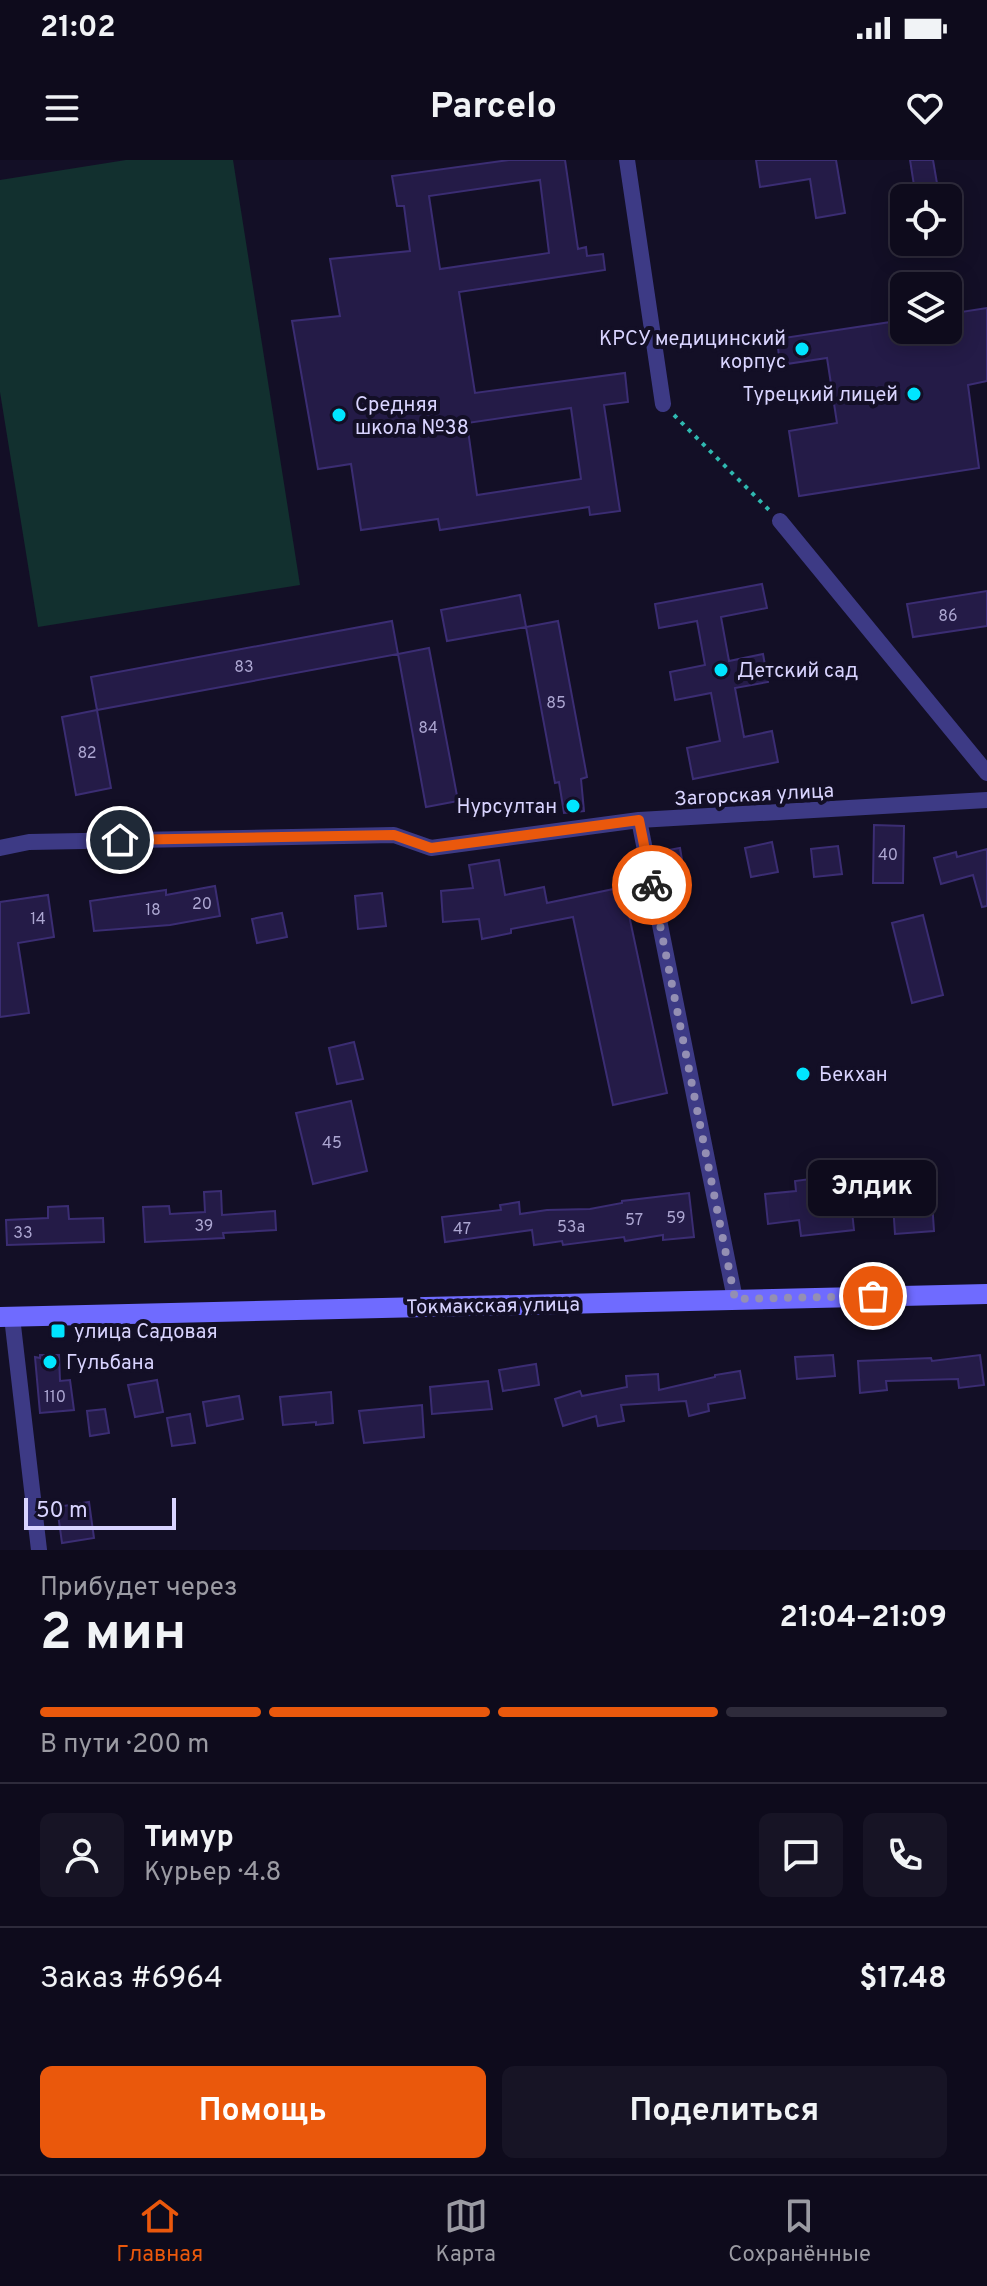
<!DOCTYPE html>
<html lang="ru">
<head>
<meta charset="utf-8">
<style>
	body { margin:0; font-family:Overpass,sans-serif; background:#171425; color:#f1f3f6; height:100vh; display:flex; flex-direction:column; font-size:30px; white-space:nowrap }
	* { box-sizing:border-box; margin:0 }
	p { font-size:26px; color:#9b9ba3 }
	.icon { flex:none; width:44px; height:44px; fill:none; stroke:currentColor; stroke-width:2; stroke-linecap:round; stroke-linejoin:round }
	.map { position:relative; height:1390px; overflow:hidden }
	.details { display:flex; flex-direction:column; background:#0e0b1c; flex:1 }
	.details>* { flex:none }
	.controls { position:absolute; left:890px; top:24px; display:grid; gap:16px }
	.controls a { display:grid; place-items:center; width:72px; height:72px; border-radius:12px; background:#0e0b1c; box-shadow:0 4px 20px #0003,0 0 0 2px #2e2b3b; font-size:40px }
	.scale { position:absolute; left:24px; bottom:20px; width:152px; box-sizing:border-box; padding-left:8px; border:4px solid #d9d4ff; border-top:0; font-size:22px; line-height:28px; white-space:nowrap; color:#d9d4ff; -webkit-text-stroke:6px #130f26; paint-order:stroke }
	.pin { position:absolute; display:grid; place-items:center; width:68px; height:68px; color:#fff; margin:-34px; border:4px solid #fff; border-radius:50%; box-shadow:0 2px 8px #0007 }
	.courier { position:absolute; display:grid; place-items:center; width:80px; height:80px; margin:-40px; border:6px solid #ea580c; border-radius:50%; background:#fff; color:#222; box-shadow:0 2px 10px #0007 }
	.bubble { position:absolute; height:56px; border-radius:12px; background:#0e0b1c; box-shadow:0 4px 20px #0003,0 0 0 2px #2e2b3b; font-size:26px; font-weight:700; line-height:56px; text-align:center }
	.head em { font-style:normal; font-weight:700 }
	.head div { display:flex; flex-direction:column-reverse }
	.head { display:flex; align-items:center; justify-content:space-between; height:136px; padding:0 40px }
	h1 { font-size:52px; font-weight:700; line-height:60px }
	.bar { display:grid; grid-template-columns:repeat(4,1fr); gap:12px 8px; align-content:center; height:96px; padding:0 40px }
	.bar i { height:10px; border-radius:6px; background:#2e2b3b }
	.bar .on { background:#ea580c }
	.bar p { grid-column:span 4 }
	.line { display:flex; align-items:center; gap:20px; padding:0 40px; border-top:2px solid #2e2b3b }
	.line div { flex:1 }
	.round { display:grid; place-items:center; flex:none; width:84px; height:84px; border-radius:12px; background:#171425 }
	.action { display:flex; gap:16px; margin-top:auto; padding:16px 40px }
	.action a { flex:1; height:92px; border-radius:12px; background:#ea580c; color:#fff; font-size:32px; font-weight:700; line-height:92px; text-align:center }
	.action a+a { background:#171425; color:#f1f3f6 }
	.status { display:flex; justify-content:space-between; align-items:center; height:56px; padding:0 40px; background:#0e0b1c; direction:ltr }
	.status svg { height:22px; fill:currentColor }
	header { display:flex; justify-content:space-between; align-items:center; height:104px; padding:0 40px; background:#0e0b1c; font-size:36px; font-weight:700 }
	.menu { display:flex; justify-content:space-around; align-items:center; height:112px; border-top:2px solid #2e2b3b; background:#0e0b1c; font-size:22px; color:#9b9ba3 }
	.menu a { display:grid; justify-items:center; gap:4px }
	.menu .on { color:#ea580c }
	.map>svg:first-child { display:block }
</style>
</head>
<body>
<div class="status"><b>21:02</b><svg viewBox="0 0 49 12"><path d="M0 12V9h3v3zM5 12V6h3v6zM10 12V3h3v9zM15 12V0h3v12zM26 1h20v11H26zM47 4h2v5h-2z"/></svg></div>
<header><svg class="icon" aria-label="menu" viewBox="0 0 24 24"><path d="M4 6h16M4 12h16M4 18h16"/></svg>Parcelo<svg class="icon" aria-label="heart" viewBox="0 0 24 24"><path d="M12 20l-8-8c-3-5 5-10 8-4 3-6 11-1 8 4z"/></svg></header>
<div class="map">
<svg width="987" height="1390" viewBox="0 0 987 1390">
	<rect width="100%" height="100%" fill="#130f26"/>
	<path fill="#12302f" d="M126,0H233L300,425L38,467L0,232V20Z"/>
	<path fill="#241b47" stroke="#3b2d73" stroke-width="2" fill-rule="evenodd" d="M509,0H565L578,89L586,87L587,96L603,94L605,110L459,132L475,233L625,213L628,242L604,245L620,351L590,355L589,347L440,370L438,359L361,370L351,304L318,309L292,161L340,156L330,99L410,91L404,46H397L392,16ZM540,20L549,93L440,109L429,36ZM571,248L581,319L477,335L467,263Z
		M756,0H836L845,53L816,58L810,19L760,27Z
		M910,0H933L939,35L916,38Z
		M987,148V221L968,225L979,308L799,336L789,271L837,263L827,198L780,205L777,179L904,160V170H948V154Z
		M762,424L767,448L721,457L729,501L763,494L768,522L735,528L744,577L772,571L778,602L693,619L687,588L720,581L711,533L675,540L670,512L705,505L697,461L659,468L655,444Z
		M987,431V466L913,477L907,444Z
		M520,435L526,467L447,481L441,450Z
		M392,461L398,494L97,550L91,517Z
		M558,461L587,617L581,619L584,651L564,653L559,622L555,623L526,467Z
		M429,488L458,641L426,647L398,494Z
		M97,550L111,628L76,635L62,557Z
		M874,665L904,666L903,723H873Z
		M772,682L778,712L751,717L745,688Z
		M838,686L842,714L814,717L811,689Z
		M680,688L688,736L672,739L663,691Z
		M987,689V746L982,747L973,715L941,724L934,698L956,692L957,697Z
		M499,700L505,735L544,727L547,743L623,727L667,933L613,945L573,757L511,769V773L482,779L479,759L443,762L441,731L473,728L469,705Z
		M215,726L220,756L170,765L94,771L90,741L166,730V735Z
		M382,733L386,766L358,769L355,736Z
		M48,735L54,777L18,783L29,853L0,857V742Z
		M282,753L287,777L257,783L252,759Z
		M923,755L943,835L912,843L892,763Z
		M354,882L363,919L337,924L329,888Z
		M351,941L367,1011L313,1024L296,953Z
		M848,1014L854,1070L801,1076L799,1060L768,1064L765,1034L796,1031L795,1021Z
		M221,1031L222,1055L275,1051L276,1070L223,1073L224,1078L145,1082L143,1047L169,1046L170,1054L205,1052L204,1032Z
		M689,1033L694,1077L663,1080V1075L625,1081L624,1077L563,1085L562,1081L534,1085L532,1070L445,1082L442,1057L501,1050L500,1045L519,1042L520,1054L547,1050L590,1049L622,1043V1041Z
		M932,1041L934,1071L895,1074L893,1044Z
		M68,1046L69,1059L103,1058L104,1082L7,1085L6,1060L48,1058V1047Z
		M40,1195H59L60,1221L70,1220L74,1250L40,1253L35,1197L40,1198Z
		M833,1195L835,1216L797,1219L795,1197Z
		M980,1195L984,1225L959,1228L958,1219L886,1221L887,1230L860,1233L858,1201L931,1198L932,1201Z
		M536,1204L539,1225L503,1231L499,1210Z
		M740,1211L745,1238L708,1244L709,1251L689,1256L686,1241L621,1245L624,1261L598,1266L596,1256L563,1266L555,1239L580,1231L582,1236L627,1227L626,1216L658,1214L659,1230L715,1217V1215Z
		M157,1220L163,1252L135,1257L128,1225Z
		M488,1221L492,1249L432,1254L430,1227Z
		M331,1232L333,1263L316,1265V1262L283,1265L280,1237Z
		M239,1236L243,1259L207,1266L203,1242Z
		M422,1245L424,1277L364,1283L359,1251Z
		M105,1249L109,1273L90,1276L87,1251Z
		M190,1254L195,1283L172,1286L167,1258Z
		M89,1342L94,1378L62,1383L57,1347Z"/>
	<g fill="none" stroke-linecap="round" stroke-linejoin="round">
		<path stroke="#2fb8b0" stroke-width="4" stroke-dasharray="4 6" stroke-linecap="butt" d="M674,255L769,350"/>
		<path stroke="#3d3a85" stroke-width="16" d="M627,0L663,244
			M780,361L987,613
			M639,660L735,1139
			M0,688L29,682L394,675L431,688L639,660L987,640
			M12,1157L39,1390"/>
		<path stroke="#6f6bff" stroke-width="20" d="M0,1157L987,1134"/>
	</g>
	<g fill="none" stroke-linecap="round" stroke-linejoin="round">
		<path stroke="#948fb3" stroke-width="8" stroke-dasharray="0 14.4" d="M652,725L735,1139L873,1136"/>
		<path stroke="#ea580c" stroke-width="10" d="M120,680L394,675L431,688L639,660L652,725"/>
	</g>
	<g fill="#00e5ff" stroke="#130f26" stroke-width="3">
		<circle cx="802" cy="189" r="8"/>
		<circle cx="914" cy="234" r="8"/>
		<circle cx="339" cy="255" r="8"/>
		<circle cx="721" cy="510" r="8"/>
		<circle cx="573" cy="646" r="8"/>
		<circle cx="803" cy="914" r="8"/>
		<rect x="50" y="1163" width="16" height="16" rx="4"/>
		<circle cx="50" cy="1202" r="8"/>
	</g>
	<g text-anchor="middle" stroke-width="8" stroke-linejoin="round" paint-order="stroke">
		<g font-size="16" fill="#aca6d1">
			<text x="948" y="461">86</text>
			<text x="244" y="512">83</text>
			<text x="556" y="548">85</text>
			<text x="428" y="573">84</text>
			<text x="87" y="598">82</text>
			<text x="888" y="700">40</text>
			<text x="202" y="749">20</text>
			<text x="153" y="755">18</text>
			<text x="38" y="764">14</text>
			<text x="332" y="988">45</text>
			<text x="676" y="1063">59</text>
			<text x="634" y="1065">57</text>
			<text x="204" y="1071">39</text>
			<text x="571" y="1072">53а</text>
			<text x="462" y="1074">47</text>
			<text x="23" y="1078">33</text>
			<text x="55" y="1242">110</text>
		</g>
		<g font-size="20" fill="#d9d4ff" stroke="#130f26" text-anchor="start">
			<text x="786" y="185" text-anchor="end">КРСУ медицинский<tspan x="786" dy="23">корпус</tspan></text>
			<text x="898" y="241" text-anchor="end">Турецкий лицей</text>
			<text x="355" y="251">Средняя<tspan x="355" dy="23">школа №38</tspan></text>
			<text x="737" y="517">Детский сад</text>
			<text x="557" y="653" text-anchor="end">Нурсултан</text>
			<text x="819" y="921">Бекхан</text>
			<text x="74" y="1178">улица Садовая</text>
			<text x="66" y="1209">Гульбана</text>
		</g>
		<g font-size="20" fill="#d9d4ff" stroke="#130f26">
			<text transform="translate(754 634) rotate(-3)" y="7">Загорская улица</text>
			<text transform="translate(493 1145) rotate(-1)" y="7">Токмакская улица</text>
		</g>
	</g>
</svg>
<div class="controls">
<a><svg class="icon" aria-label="locate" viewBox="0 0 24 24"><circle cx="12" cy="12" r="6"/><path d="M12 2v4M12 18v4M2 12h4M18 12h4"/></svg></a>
<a><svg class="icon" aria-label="layers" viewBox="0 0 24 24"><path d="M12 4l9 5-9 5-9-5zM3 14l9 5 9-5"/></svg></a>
</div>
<div class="scale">50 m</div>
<div class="pin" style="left:873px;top:1136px;background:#ea580c"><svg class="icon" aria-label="bag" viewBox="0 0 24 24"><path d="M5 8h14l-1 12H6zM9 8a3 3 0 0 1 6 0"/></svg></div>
<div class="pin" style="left:120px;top:680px;background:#1f2937"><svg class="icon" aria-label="home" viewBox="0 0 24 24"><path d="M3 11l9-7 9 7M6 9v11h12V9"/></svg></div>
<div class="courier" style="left:652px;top:725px"><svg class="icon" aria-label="bike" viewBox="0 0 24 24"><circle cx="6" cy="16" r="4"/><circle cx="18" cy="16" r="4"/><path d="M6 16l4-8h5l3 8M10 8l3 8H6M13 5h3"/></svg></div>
<div class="bubble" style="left:808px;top:1000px;width:128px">Элдик</div>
</div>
<section class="details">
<div class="head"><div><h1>2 мин</h1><p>Прибудет через</p></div><em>21:04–21:09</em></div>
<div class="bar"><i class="on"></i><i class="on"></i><i class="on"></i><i></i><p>В пути · 200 m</p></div>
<div class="line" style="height:144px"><a class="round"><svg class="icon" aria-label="person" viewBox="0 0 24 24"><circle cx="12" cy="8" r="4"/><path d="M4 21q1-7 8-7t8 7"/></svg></a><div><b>Тимур</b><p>Курьер · 4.8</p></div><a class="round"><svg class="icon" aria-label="chat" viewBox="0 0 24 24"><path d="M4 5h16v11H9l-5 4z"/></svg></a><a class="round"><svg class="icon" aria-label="phone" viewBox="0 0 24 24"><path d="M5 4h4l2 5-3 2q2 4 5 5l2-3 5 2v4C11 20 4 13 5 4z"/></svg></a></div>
<div class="line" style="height:104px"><div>Заказ #6964</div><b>$17.48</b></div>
<div class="action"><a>Помощь</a><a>Поделиться</a></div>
</section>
<nav class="menu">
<a class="on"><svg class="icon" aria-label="home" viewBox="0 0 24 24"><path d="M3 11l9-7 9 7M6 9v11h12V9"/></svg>Главная</a>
<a><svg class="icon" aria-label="map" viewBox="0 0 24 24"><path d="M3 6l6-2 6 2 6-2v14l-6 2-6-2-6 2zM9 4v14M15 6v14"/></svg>Карта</a>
<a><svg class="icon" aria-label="saved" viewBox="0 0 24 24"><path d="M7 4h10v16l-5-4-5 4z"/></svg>Сохранённые</a>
</nav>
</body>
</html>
